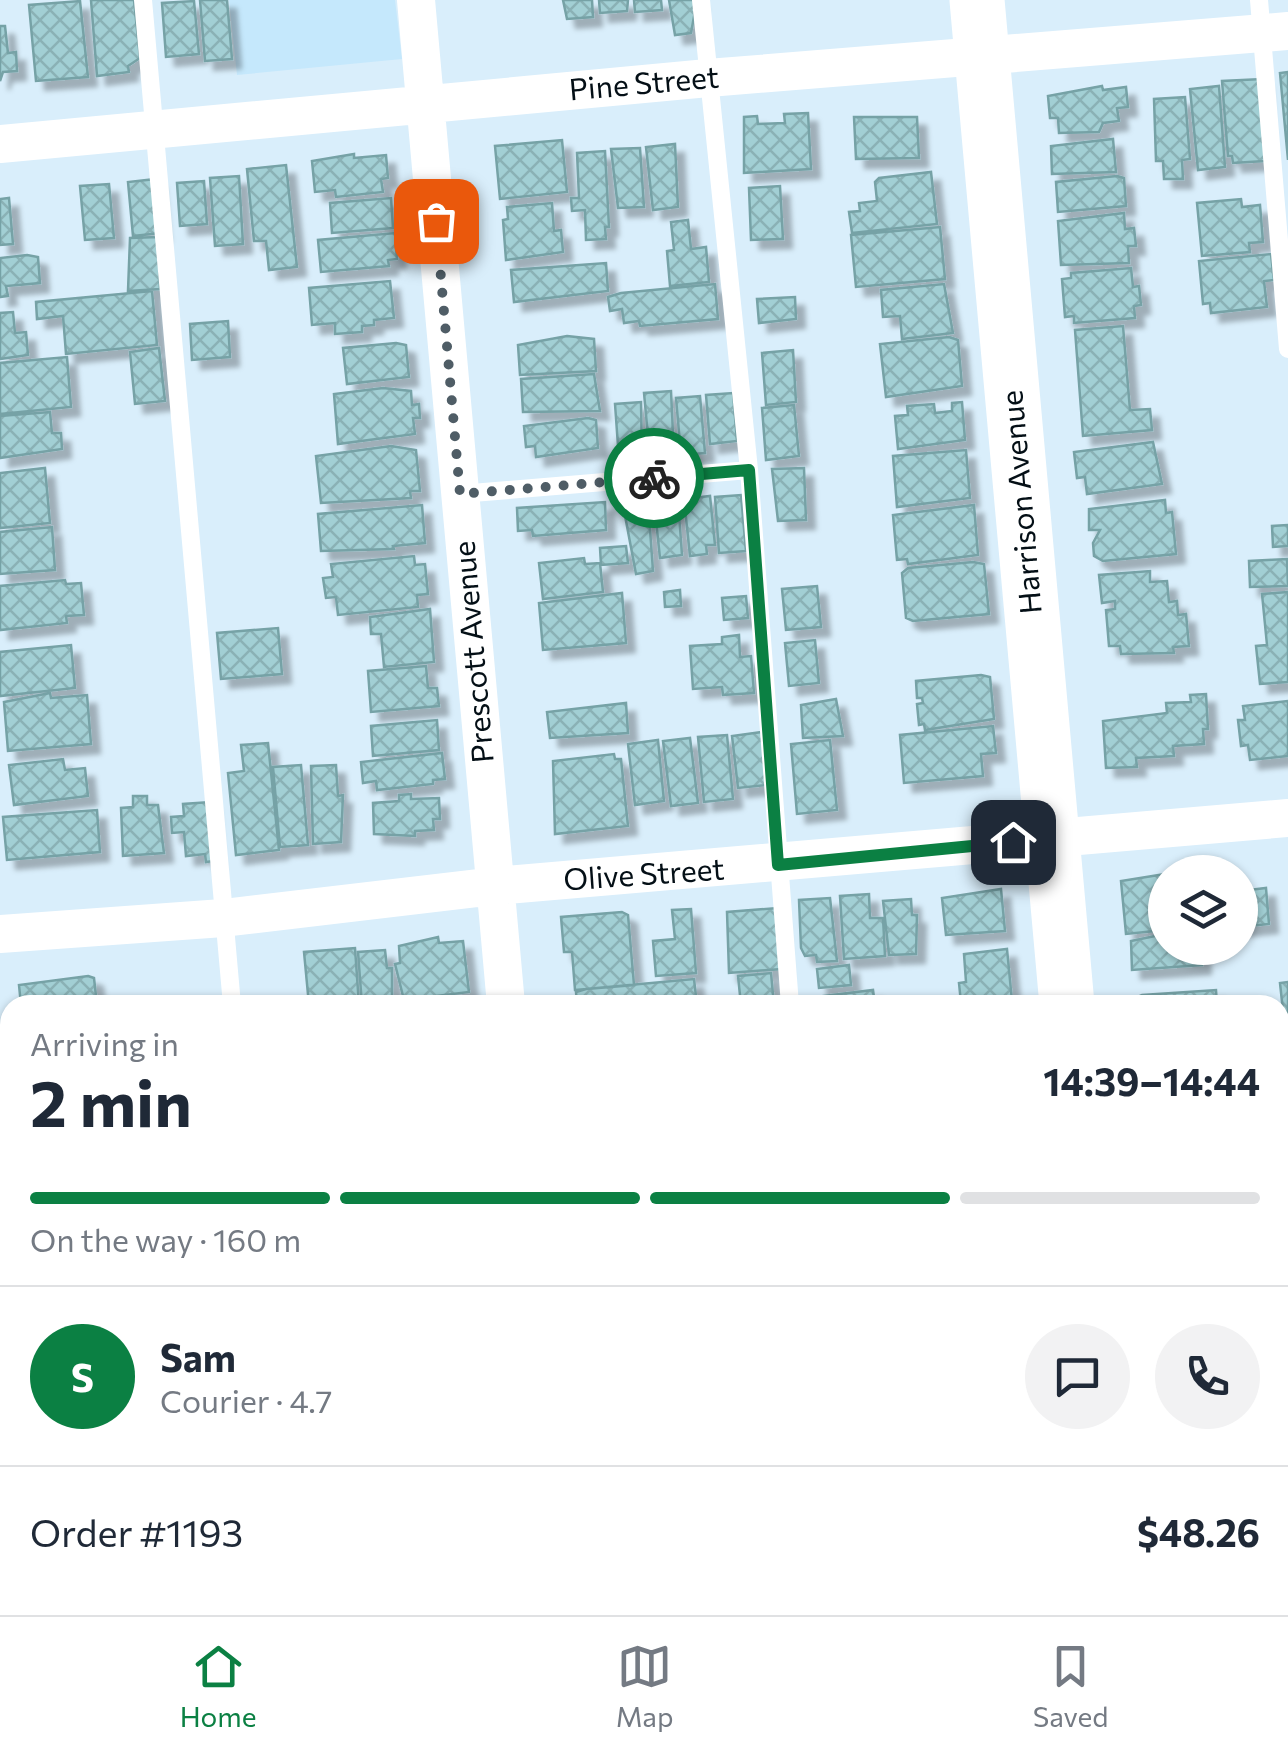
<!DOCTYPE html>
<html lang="en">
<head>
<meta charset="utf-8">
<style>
	body { margin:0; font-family:Commissioner,sans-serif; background:#f2f2f3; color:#1f2937; height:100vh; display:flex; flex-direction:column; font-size:38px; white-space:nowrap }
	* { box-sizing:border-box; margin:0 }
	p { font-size:32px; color:#747a83 }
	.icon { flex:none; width:55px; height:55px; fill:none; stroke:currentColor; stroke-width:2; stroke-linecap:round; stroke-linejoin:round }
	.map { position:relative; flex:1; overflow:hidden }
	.drawer { position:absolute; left:0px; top:995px; width:1290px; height:620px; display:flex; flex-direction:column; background:#fff; border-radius:30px 30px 0 0; box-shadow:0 2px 8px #0004 }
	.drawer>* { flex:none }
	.fabs { position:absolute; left:1148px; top:855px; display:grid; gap:20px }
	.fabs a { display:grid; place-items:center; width:110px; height:110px; border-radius:50%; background:#fff; box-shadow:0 2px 8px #0004; font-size:50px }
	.pin { position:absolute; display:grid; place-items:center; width:85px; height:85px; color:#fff; margin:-42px; border-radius:20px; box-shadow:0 5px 15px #0006 }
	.courier { position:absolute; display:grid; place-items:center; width:100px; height:100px; margin:-50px; border:8px solid #0b8043; border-radius:50%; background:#fff; color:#222; box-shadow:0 2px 12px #0007 }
	.headline em { font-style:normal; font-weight:700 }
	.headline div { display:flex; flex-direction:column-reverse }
	.headline { display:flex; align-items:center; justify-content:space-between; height:170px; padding:0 30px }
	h1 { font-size:65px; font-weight:700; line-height:75px }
	.bar { display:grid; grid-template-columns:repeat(4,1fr); gap:15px 10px; align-content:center; height:120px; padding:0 30px }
	.bar i { height:12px; border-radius:8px; background:#e0e1e3 }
	.bar .current { background:#0b8043 }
	.bar p { grid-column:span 4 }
	.line { display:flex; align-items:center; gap:25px; padding:0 30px; border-top:2px solid #e0e1e3 }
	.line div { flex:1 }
	.round { display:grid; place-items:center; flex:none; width:105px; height:105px; border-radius:52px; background:#f2f2f3 }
	.tab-bar { display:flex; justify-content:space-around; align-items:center; height:140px; border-top:2px solid #e0e1e3; background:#fff; font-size:28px; color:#747a83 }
	.tab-bar a { display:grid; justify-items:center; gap:5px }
	.tab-bar .current { color:#0b8043 }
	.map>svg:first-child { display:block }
</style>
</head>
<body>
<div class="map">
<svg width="1288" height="1615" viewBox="0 0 1288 1615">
	<defs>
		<pattern id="building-cross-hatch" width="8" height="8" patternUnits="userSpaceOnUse" patternTransform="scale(2.5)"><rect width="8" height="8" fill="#a2cfd4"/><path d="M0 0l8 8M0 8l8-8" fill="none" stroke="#8ab1b5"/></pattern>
		<filter id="shadow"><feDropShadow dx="9" dy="9" stdDeviation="2.5" flood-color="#0004"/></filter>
	</defs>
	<rect width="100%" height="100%" fill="#d9eefb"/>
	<path fill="#c5e8fc" d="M229,0H395L402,59L237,75Z"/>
	<path fill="url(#building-cross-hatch)" stroke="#76a2a6" stroke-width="2.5" filter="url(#shadow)" d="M91,0H134L140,58L128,66L129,72L97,76Z
		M200,0H227L232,59L205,61Z
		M563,0H592L593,17L567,19Z
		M599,0H628L627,11L600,13Z
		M634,0H661L662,10L635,12Z
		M669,0H697L691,33L675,35Z
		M80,1L88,77L36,81L29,5Z
		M194,1L199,54L166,57L162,3Z
		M0,26H5L8,53L16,52L17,71L3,72L0,81Z
		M1288,72V160L1280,73Z
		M1262,79L1265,161L1233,163L1232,156H1228L1222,81Z
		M1102,86L1103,90L1126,87L1128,107L1117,108L1119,121L1103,123L1099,132L1059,133L1058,118H1050L1048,96Z
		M1219,86L1225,167L1198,170L1190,89Z
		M1185,97L1190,159L1182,160L1183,179H1164L1163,161H1156L1154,99Z
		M808,113L811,169L744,173V117L757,116L758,124L785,123L784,114Z
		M854,117H917L919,158L856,159Z
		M1113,139L1116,172L1052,174L1051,146Z
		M562,140L567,192L500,199L495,146Z
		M675,144L678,207L653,210L646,147Z
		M640,148L644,207L618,208L611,149Z
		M605,151L609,227H605L606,239L586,240L585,210L572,211L571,198H579L577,153Z
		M354,154V158L386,155L388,178L381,179L383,192L336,197L335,190L315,192L312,161Z
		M286,165L297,267L269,270L266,241H254L247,169Z
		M931,172L937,224L852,233L849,212L860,211L859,203L877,201L875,182L879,178Z
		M239,176L243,244L215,246L210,178Z
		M1117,176L1124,178L1126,206L1058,212L1056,182Z
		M156,179L161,233L133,236L128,182Z
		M204,181L207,224L180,226L177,183Z
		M109,184L114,238L85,240L80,186Z
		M780,186L783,239L751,240L749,188Z
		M9,198L13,244L0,245V199Z
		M391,198L393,228L332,233L330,203Z
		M1241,199L1242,207L1260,205L1263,242L1249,243L1250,252L1202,256L1197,203Z
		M552,203L554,231L561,230L563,252L506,260L503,220L508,219L507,207Z
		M1124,213L1125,229L1134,228L1136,246H1128L1129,263L1061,265L1058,221Z
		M688,220L691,249L706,247L709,282L670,286L667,251L674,250L671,222Z
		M940,227L945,279L856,287L851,235Z
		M395,233L397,259L388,260L389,266L321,272L318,240Z
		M158,237L160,289L128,291L130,238Z
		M1271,254L1274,280L1264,281L1267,307L1211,313L1210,303L1203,304L1199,261Z
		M27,255L38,257L40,283L6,286L8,296L0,297V258Z
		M606,263L608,291L514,302L511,270Z
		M1131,268L1133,287L1139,286L1141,305L1134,306L1135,318L1074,323V316L1065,317L1062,279L1071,278V273Z
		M390,281L394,318L374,320V325L362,326V332L335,334V323L312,325L309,288Z
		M715,284L718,319L640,326L639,321L624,323L622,309L610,311L608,297L621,293Z
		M944,284L953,333L902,339L900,316L883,317L881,290Z
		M152,291L157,345L66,354L63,316L37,319L36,302Z
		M795,297L796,319L759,323L757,299Z
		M13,312L15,333L26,332L28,355L0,359V313Z
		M228,321L230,357L192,360L190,324Z
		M1123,326L1130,410L1150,409L1152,430L1083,436L1075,330Z
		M567,336L594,339L596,371L520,375L518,345Z
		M949,337L958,340L962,386L886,397L880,344Z
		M396,343L406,345L409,377L347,384L343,348Z
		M159,348L165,401L135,404L130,352Z
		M793,350L796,402L766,405L762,353Z
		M67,357L71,407L0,414V363Z
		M594,374L600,411L523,412L521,379Z
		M383,388L411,391L412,405L419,404L420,418H413L415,434L338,444L334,394Z
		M671,391L674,455L650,458L644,393Z
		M733,393L737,441L710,444L706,395Z
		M700,396L705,453L681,455L676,398Z
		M641,402L642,459L619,460L615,404Z
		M962,402L965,440L898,449L895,416L908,415L907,406L934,404L935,413L952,411V403Z
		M794,405L799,456L766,460L762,408Z
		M50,412L52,433H61L62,449L0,458V416Z
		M588,418L596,420L598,448L536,457L535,446L526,447L524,426Z
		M1153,442L1162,484L1087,494L1085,477L1077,478L1074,452Z
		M391,446L416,450L420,491H410L411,498L321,503L316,456Z
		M966,450L970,498L897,507L893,456Z
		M45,468L50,523L0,528V473Z
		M804,468L806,520L778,521L772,469Z
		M741,495L746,551L719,553L715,497Z
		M710,496L715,545H706L707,554L690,556L684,499Z
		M678,500L682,555L660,558L654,502Z
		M1165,500L1166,513L1172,512L1176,554L1103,561L1094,556L1093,543L1100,530H1089V509Z
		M648,501L653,571L636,574L623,505Z
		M605,502L606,530L533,536L532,530L518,531L517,508Z
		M422,505L425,543L393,546L394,549L321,551L318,514Z
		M974,505L978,555L908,564L907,559L897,560L893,515Z
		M1288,525V546L1273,547L1272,526Z
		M52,527L55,570L0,574V532Z
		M626,546L628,563L601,565L600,548Z
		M414,556L415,565L425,564L428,594L417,595L418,607L338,615L336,597L326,598L323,578L333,577L331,564Z
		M584,558L585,564L600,563L603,592L543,599L539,563Z
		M1287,559L1288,586L1250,587L1249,561Z
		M973,562L984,564L989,614L913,621L906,618L902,573L908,568Z
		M1150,571V582L1167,581L1169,602L1177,601L1178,615L1186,614L1189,646L1173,647L1174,653L1121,654L1120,646H1109L1106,610L1115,609V601L1102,603L1099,575Z
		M65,580L66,584L81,583L84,615L66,616L67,623L0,630V586Z
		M817,586L821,627L786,630L782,589Z
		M680,590L681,606L665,607L664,592Z
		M1288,592V682L1260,684L1256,646L1267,645L1262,594Z
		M622,593L626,643L543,650L539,603Z
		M746,596L748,618L724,620L722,598Z
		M430,609L434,662L384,667L381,634H371L370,617Z
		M278,628L282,674L221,679L217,633Z
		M739,635L740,657L751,656L754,693L723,695L722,687L693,689L690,646L722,644V637Z
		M815,640L819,683L789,686L785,643Z
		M71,645L75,688L0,696V652Z
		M426,666L428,688H437L439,706L371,712L368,671Z
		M981,675L990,677L994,719L925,730L924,724L919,725L917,704L923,703L922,698H917L916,681Z
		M50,693L51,698L87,695L91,744L8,751L4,702Z
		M1206,694L1208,729H1203L1204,744L1173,746L1174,756L1136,758L1137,767L1106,768L1103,721L1167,713L1166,703L1191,702L1190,695Z
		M836,699L843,736L803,738L801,705Z
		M1288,701V756L1250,760L1248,745L1241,746L1238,720H1245L1243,706Z
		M626,703L628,733L550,738L547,712Z
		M437,720L439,750L373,756L371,726Z
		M993,726L996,753L981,754L983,776L904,783L900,735Z
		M762,732L767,785L738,788L732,736Z
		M727,735L733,799L704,802L698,737Z
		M690,738L698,803L671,806L663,741Z
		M658,740L664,801L635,805L628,744Z
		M830,740L837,810L797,814L791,744Z
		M268,743L279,850L236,855L228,773L244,771L241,745Z
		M442,753L445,779L433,780V784L377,790L376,781L363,783L361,762Z
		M614,754L615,759H621L628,826L555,834L553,761Z
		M63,759L65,770L85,768L88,796L14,805L9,765Z
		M301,765L308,845L280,847L273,767Z
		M336,765L338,796L343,795L341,842L313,844L311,766Z
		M411,794V799L439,798L440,819H433L434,830L415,831V836L374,834L373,803L399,801V795Z
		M133,796H147V805H158L164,853L123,856L121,808L133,807Z
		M210,802L214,861L206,862L205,854L186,856L184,832L172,833L171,817L184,816L183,804Z
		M97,810L100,852L7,860L3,817Z
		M1165,874V930L1126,934L1121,881Z
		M1266,888L1269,924L1240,927V891Z
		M1001,889L1005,931L946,935L942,898Z
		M869,894L870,918H883L885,956L844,959L840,896Z
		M830,898L837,961L817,962L816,955L805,956L801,948L799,900Z
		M911,899L912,915H917L916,954L889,955L883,901Z
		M777,908L782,969L729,973L727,912Z
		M691,909L696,973L656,976L653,941L675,939L672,910Z
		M622,912L628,915L634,985L575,990L572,952H564L561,917Z
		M1155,936H1165V948H1201L1202,965L1132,970L1131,941Z
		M438,937L439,943L463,941L469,992L404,1000L395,964L400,963L399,946Z
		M355,948L359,1005H309L304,952Z
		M1007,949L1012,1001L961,1003L959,983L966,982L964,954Z
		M385,950L387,968H392V1004L362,1005L358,952Z
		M849,965L851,985L819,988L817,969Z
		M771,973L774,1005H741L738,976Z
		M88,976L94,978L97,1005H21L19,985Z
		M694,979L697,1005H577L576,992L586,989Z
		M1288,982V1039H1286L1280,983Z
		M873,990L875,1005H816L815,997Z
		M1216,990L1217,1005H1134L1133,999L1142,995Z
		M468,998L469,1005H398V1004Z
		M1288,1488V1555L1280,1556V1489Z
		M170,1605H212H208L209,1615H171Z
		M306,1605H338V1615H306Z
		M344,1605H384L385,1615H345Z
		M389,1605H517L518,1610L390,1615Z"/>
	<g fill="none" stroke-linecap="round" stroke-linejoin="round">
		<path stroke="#fff" stroke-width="18" d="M143,0L232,1005
			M701,0L749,470L790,1005
			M1259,0L1288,349
			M460,494L749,470
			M289,1605V1615
			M842,1605V1615"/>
		<path stroke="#fff" stroke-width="38" d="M416,0L506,1005
			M0,144L708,78L1288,31
			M0,934L223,918L495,886L1288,818
			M0,1551L5,1615
			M559,1605L560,1615
			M1157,1615L1261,1605"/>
		<path stroke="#fff" stroke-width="55" d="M977,0L1067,1005
			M1120,1605L1121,1615"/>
	</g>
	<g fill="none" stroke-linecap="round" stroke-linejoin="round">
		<path stroke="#4f5d66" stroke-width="10" stroke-dasharray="0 18" d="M436,221L460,494L654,478"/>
		<path stroke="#0b8043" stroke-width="12" d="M654,478L749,470L778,865L1013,842"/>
	</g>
	<g text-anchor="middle" stroke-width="8" stroke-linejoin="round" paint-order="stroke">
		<g font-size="30" fill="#040f16" stroke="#fff">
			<text transform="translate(644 84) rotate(-5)" y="10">Pine Street</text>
			<text transform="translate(1022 502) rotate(-95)" y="10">Harrison Avenue</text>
			<text transform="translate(474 652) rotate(-95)" y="10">Prescott Avenue</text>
			<text transform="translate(644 875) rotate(-4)" y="10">Olive Street</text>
		</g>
	</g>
</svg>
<div class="fabs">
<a><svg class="icon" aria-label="layers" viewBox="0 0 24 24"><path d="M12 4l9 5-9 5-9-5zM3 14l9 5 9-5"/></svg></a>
</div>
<div class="pin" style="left:436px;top:221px;background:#ea580c"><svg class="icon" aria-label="bag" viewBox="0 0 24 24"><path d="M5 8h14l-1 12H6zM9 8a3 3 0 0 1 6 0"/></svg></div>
<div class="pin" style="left:1013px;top:842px;background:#1f2937"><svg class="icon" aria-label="home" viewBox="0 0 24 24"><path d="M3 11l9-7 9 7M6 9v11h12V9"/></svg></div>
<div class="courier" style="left:654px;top:478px"><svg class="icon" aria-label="bike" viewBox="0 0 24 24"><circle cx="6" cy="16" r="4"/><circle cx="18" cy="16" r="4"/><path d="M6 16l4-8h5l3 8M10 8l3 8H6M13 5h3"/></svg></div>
<section class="drawer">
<div class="headline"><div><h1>2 min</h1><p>Arriving in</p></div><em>14:39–14:44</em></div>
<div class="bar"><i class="current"></i><i class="current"></i><i class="current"></i><i></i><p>On the way · 160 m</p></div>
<div class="line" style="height:180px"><b class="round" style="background:#0b8043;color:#fff">S</b><div><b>Sam</b><p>Courier · 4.7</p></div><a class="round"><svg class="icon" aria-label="chat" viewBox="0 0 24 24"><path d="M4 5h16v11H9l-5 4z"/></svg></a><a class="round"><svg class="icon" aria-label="phone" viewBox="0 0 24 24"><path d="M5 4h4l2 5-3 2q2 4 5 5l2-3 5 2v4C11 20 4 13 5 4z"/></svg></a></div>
<div class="line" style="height:130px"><div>Order #1193</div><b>$48.26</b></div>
</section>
</div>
<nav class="tab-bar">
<a class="current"><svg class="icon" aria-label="home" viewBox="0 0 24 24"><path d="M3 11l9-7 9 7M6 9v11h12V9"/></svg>Home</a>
<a><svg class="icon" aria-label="map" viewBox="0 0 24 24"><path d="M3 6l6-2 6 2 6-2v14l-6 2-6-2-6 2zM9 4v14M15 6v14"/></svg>Map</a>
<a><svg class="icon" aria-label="saved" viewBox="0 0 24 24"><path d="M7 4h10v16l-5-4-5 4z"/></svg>Saved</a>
</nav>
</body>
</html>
